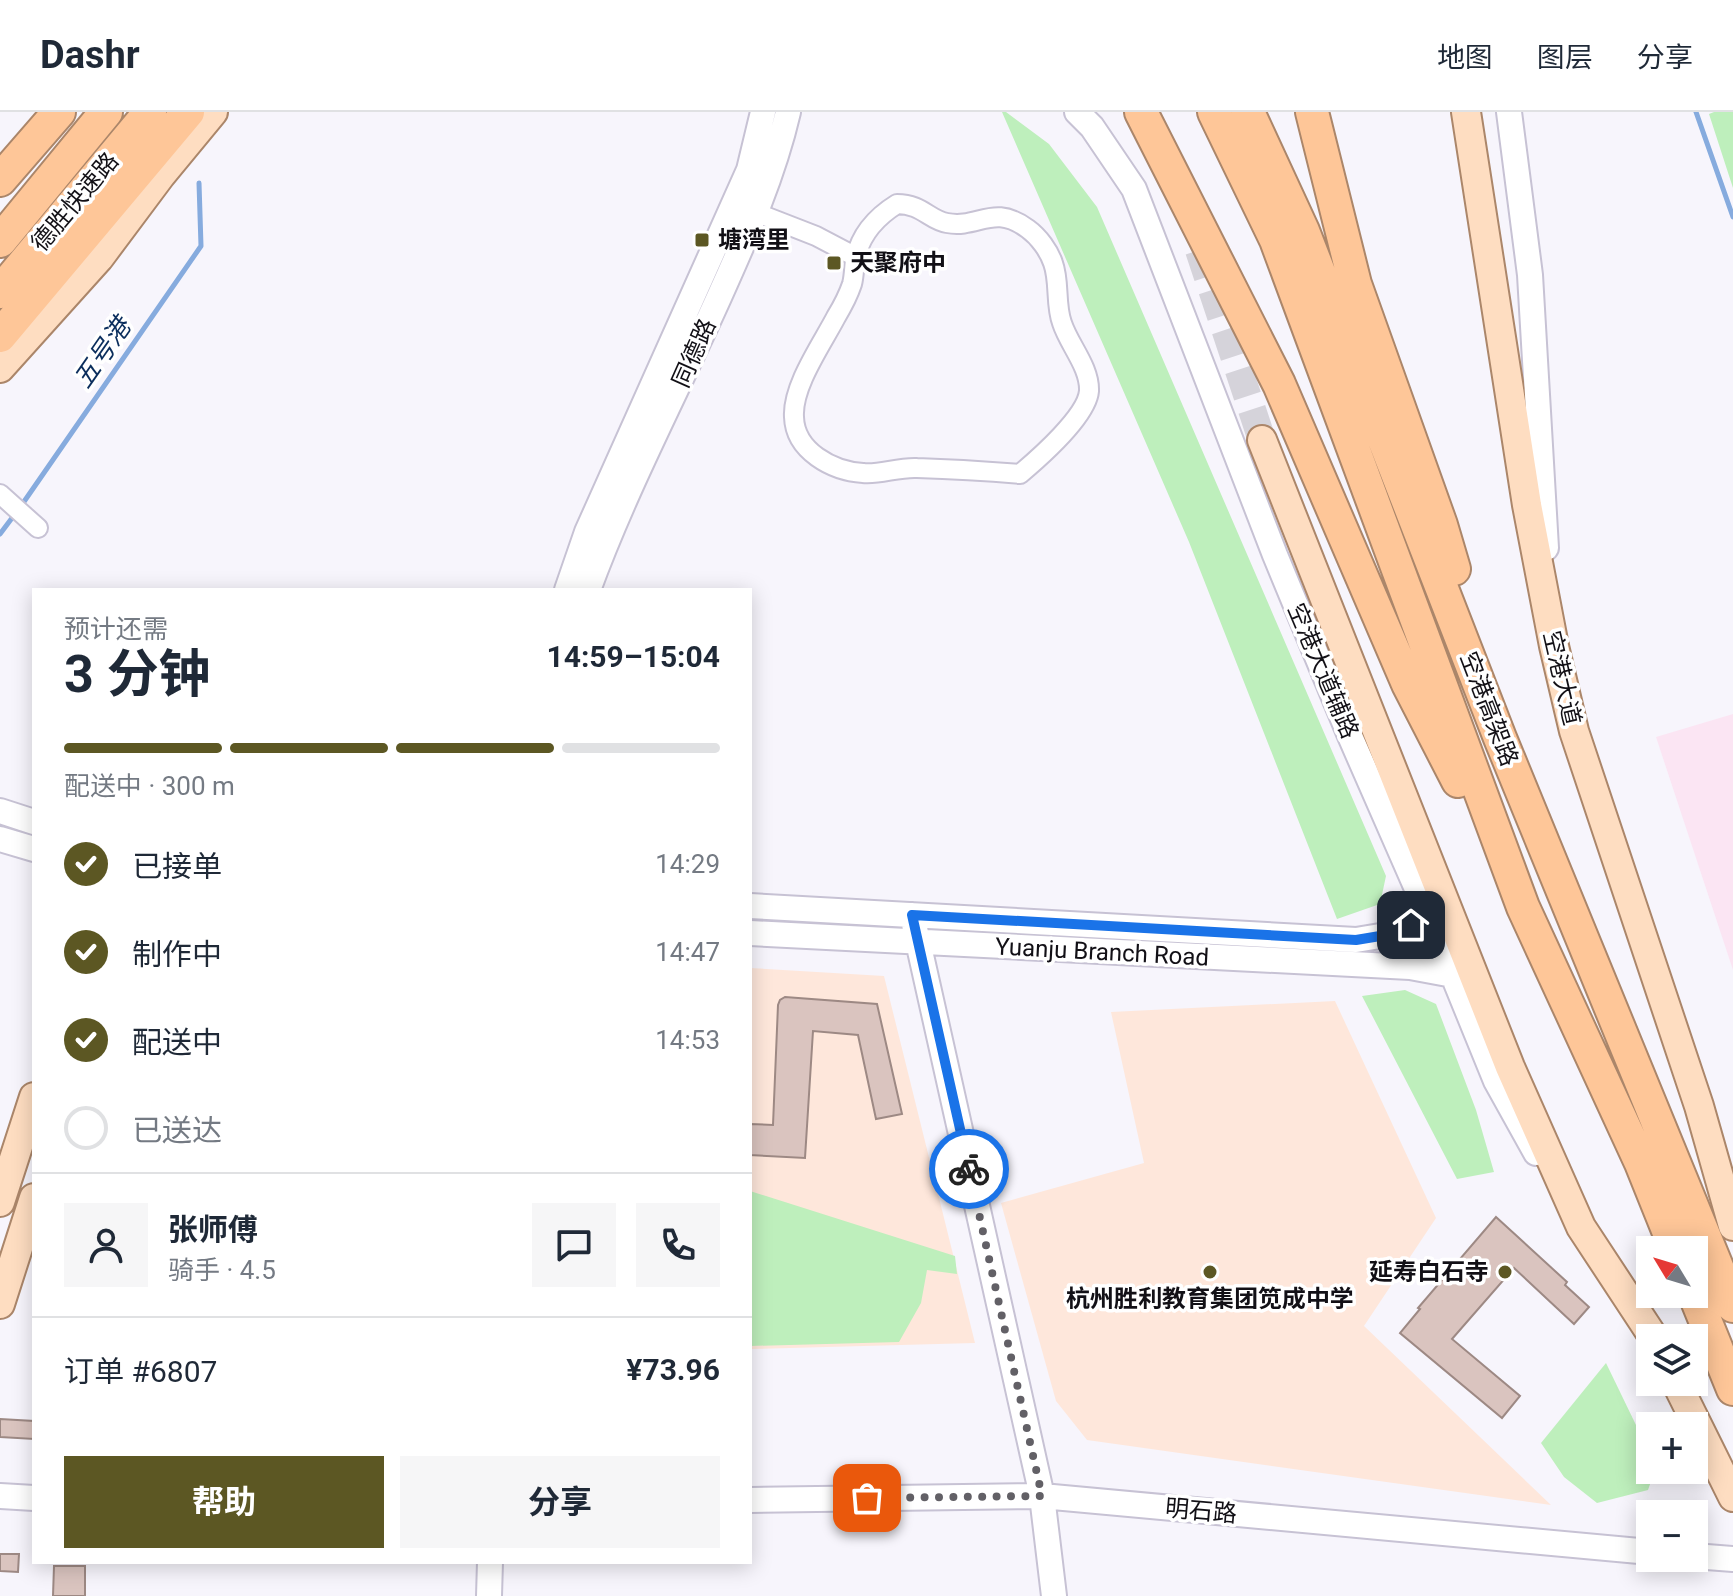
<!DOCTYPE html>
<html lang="zh">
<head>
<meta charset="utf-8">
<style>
	body { margin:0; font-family:Roboto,"Noto Sans SC",sans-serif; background:#f6f6f7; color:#1f2937; height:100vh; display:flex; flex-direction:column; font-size:30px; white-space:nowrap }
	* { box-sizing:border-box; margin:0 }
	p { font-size:26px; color:#747a83 }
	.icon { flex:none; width:44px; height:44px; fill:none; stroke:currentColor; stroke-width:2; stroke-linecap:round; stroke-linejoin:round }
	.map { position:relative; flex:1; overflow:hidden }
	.panel { position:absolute; left:32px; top:476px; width:720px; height:976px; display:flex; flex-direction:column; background:#fff; border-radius:0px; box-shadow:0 4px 20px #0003 }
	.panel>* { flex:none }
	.needle { width:52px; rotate:308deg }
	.fabs { position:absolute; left:1636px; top:1124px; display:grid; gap:16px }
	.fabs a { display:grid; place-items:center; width:72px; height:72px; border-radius:0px; background:#fff; box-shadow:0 4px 20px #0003; font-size:40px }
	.pin { position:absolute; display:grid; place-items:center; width:68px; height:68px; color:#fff; margin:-34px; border-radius:16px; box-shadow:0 4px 12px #0006 }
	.courier { position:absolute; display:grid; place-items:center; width:80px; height:80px; margin:-40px; border:6px solid #1a73e8; border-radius:50%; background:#fff; color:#222; box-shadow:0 2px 10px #0007 }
	.summary em { font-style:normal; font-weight:700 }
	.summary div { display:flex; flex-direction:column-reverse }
	.summary { display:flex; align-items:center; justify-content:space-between; height:136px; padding:0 32px }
	h1 { font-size:52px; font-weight:700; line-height:60px }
	.bar { display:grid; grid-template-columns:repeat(4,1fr); gap:12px 8px; align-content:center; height:96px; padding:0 32px }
	.bar i { height:10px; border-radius:6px; background:#e0e1e3 }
	.bar .selected { background:#5c5723 }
	.bar p { grid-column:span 4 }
	.line { display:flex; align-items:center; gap:20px; padding:0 32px; border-top:2px solid #e0e1e3 }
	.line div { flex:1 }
	.round { display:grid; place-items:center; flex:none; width:84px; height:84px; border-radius:0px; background:#f6f6f7 }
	ol { padding:0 32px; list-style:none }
	li { display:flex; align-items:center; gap:24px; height:88px }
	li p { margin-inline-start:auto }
	li .icon { padding:8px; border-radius:50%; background:#5c5723; color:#fff; stroke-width:4 }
	li:last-child { color:#747a83 }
	li i { width:44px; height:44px; border:4px solid #e0e1e3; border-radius:50% }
	.primary-button { display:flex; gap:16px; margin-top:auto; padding:16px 32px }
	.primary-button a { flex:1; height:92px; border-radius:0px; background:#5c5723; color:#fff; font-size:32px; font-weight:700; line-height:92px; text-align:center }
	.primary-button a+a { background:#f6f6f7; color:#1f2937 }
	header { display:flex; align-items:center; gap:48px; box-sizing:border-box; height:112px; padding:0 40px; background:#fff; border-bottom:2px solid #e0e1e3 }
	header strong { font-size:38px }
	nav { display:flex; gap:44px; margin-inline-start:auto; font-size:28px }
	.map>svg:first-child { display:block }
</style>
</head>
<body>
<header>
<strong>Dashr</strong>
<nav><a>地图</a><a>图层</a><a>分享</a></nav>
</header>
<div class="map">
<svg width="1733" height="1484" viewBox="0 0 1733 1484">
	<rect width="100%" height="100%" fill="#f7f5fc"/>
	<path fill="#fbe5f3" d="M1733,602V858L1656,625Z"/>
	<path fill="#fee7db" d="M750,856L884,864L975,1231L750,1237Z
		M1335,889L1436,1106L1364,1214L1551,1393L1087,1328L1056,1289L1001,1091L1144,1051L1111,900Z"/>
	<path fill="#beefbc" d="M1002,0H1006L1049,32L1097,95L1386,764L1380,792L1337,807L1189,430Z
		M1714,0H1733V76L1709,2Z
		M1405,878L1436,892L1476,998L1494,1060L1457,1067L1362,884Z
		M750,1079L955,1144L957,1162L927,1158L921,1191L899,1230L750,1234Z
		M1606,1251L1650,1342V1358H1655L1648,1378L1597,1391L1564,1365L1541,1331Z"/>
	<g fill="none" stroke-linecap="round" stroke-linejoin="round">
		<path stroke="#86abde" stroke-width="5" d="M1696,0L1733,105
			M21,394L201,134L199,71
			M0,422L15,402"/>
	</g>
	<path fill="#dac4bf" stroke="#9d8984" stroke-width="2" d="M785,885L877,892L902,1002L876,1007L858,923L813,919L805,1046L750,1043V1012L773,1013L778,893L780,888Z
		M1496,1105L1567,1170L1565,1173L1589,1195L1574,1212L1514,1156L1452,1227L1520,1284L1502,1306L1400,1221L1420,1197L1418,1196Z
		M0,1307L34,1309V1327L0,1325Z
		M0,1442H19L18,1460L0,1459Z
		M54,1454H85V1484H53Z"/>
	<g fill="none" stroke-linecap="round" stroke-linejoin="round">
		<path stroke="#d5d3da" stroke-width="28" stroke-dasharray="28 14" stroke-linecap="butt" d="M1199,138L1262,328"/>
		<defs>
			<path id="street" d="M897,92C922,92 929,108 947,111C979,117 993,91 1028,117C1039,125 1049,139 1053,151C1060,170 1055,192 1062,211C1069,233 1090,255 1089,279C1087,304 1039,346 1020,362C986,359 951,357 917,356C898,355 879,363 863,361C832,359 795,339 794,305C792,274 822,232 836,205C842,195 848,184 852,172C854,165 854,156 855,148C860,123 876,105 897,92Z
				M757,101L816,124L856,145
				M0,382L38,416"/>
			<path id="secondary" d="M1077,0L1092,15L1134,77L1275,443L1350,624L1428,802L1496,969L1536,1041
				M1509,0L1530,163L1546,436
				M567,478L587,420L749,58L763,0
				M588,478C625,377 676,281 720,183C747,123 773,64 788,0
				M0,699L34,710
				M0,727L34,737
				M750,794L1356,828L1386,823L1428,802
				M912,803L1042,1384L1054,1484
				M750,821L1410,855L1453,863
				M0,1384L34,1386
				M750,1388L1042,1384L1650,1440
				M1694,1444L1733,1447
				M489,1484L490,1450"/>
			<path id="primary" d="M1466,0L1527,393L1554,534L1574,619L1699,994L1733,1114
				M0,256L99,146L161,63L213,0
				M1262,328L1510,955L1581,1115L1654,1226
				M0,1090L34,985
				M0,1192L34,1086
				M1676,1270L1733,1385"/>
			<path id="highway" d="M1141,0L1279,272L1408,572L1458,669
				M1214,0L1276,128L1523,795L1641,1051L1676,1138
				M1248,0L1303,119L1500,626L1733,1194
				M1312,0L1355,172L1441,413L1454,457
				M0,68L59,0
				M0,129L106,0
				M0,180L150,0
				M0,224L188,0
				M1694,1181L1733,1277"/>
		</defs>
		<use href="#street" stroke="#c7c2d4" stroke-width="22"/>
		<use href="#secondary" stroke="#c7c2d4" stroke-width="28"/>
		<use href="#primary" stroke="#ab866a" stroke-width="32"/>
		<use href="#highway" stroke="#ab866a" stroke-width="36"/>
		<use href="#street" stroke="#fff" stroke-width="18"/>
		<use href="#secondary" stroke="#fff" stroke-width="24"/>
		<use href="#primary" stroke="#feddc1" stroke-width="28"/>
		<use href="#highway" stroke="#fec698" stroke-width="32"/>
	</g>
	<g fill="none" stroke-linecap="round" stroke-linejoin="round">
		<path stroke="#626066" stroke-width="8" stroke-dasharray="0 14.4" d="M867,1386L1042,1384L969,1057"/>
		<path stroke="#1a73e8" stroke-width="10" d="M969,1057L912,803L1356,828L1386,823L1411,813"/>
	</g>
	<g fill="#5c5723" stroke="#fff" stroke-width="3">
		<rect x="694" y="120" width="16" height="16" rx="4"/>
		<rect x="826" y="143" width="16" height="16" rx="4"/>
		<circle cx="1210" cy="1160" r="8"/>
		<circle cx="1505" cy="1160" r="8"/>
	</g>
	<g text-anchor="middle" stroke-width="7" stroke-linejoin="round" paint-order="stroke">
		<g font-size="24" fill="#121016" stroke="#fff">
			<text transform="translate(75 90) rotate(-50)" y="8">德胜快速路</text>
			<text transform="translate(694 241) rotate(-66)" y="8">同德路</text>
			<text transform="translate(1323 559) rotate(67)" y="8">空港大道辅路</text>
			<text transform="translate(1562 566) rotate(77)" y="8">空港大道</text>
			<text transform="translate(1489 597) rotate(69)" y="8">空港高架路</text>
			<text transform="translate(1102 840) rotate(3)" y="8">Yuanju Branch Road</text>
			<text transform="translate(1201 1399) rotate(5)" y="8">明石路</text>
		</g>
		<g font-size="24" font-weight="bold" fill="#121016" stroke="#fff" text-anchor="start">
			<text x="718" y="136">塘湾里</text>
			<text x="850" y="159">天聚府中</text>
			<text x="1489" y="1168" text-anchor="end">延寿白石寺</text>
			<text x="1210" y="1195" text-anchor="middle">杭州胜利教育集团笕成中学</text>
		</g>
		<g font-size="26" font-style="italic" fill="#0a2d5c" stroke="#fff">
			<text transform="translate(102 241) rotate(-55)" y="9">五号港</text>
		</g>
	</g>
</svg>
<div class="fabs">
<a><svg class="needle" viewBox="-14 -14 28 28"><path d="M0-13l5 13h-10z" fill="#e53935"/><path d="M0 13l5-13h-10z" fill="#747a83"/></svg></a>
<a><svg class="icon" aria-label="layers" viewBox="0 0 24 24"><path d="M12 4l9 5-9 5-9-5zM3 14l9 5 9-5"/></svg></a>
<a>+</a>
<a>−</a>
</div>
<div class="pin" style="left:867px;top:1386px;background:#ea580c"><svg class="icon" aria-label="bag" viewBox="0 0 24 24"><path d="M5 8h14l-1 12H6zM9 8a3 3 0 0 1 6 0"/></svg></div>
<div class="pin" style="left:1411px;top:813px;background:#1f2937"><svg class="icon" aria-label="home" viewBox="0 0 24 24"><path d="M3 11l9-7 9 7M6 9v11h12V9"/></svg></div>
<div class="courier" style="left:969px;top:1057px"><svg class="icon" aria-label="bike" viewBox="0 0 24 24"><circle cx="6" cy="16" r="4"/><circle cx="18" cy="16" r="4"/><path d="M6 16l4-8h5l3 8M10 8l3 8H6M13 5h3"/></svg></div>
<section class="panel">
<div class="summary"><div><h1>3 分钟</h1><p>预计还需</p></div><em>14:59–15:04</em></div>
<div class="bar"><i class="selected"></i><i class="selected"></i><i class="selected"></i><i></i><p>配送中 · 300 m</p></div>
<ol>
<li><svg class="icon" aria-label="check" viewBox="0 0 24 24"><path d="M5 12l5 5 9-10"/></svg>已接单<p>14:29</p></li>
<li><svg class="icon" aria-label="check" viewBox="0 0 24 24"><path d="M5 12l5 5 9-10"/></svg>制作中<p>14:47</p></li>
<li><svg class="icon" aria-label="check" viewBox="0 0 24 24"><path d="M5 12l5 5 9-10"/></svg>配送中<p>14:53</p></li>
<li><i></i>已送达</li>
</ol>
<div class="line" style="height:144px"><a class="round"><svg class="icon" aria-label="person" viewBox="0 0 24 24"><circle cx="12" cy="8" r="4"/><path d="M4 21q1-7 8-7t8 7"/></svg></a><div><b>张师傅</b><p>骑手 · 4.5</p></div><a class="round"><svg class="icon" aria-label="chat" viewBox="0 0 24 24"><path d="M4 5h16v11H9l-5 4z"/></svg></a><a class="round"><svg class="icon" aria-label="phone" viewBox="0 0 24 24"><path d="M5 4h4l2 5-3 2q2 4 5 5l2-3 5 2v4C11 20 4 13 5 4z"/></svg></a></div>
<div class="line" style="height:104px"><div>订单 #6807</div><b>¥73.96</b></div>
<div class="primary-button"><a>帮助</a><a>分享</a></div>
</section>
</div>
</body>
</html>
